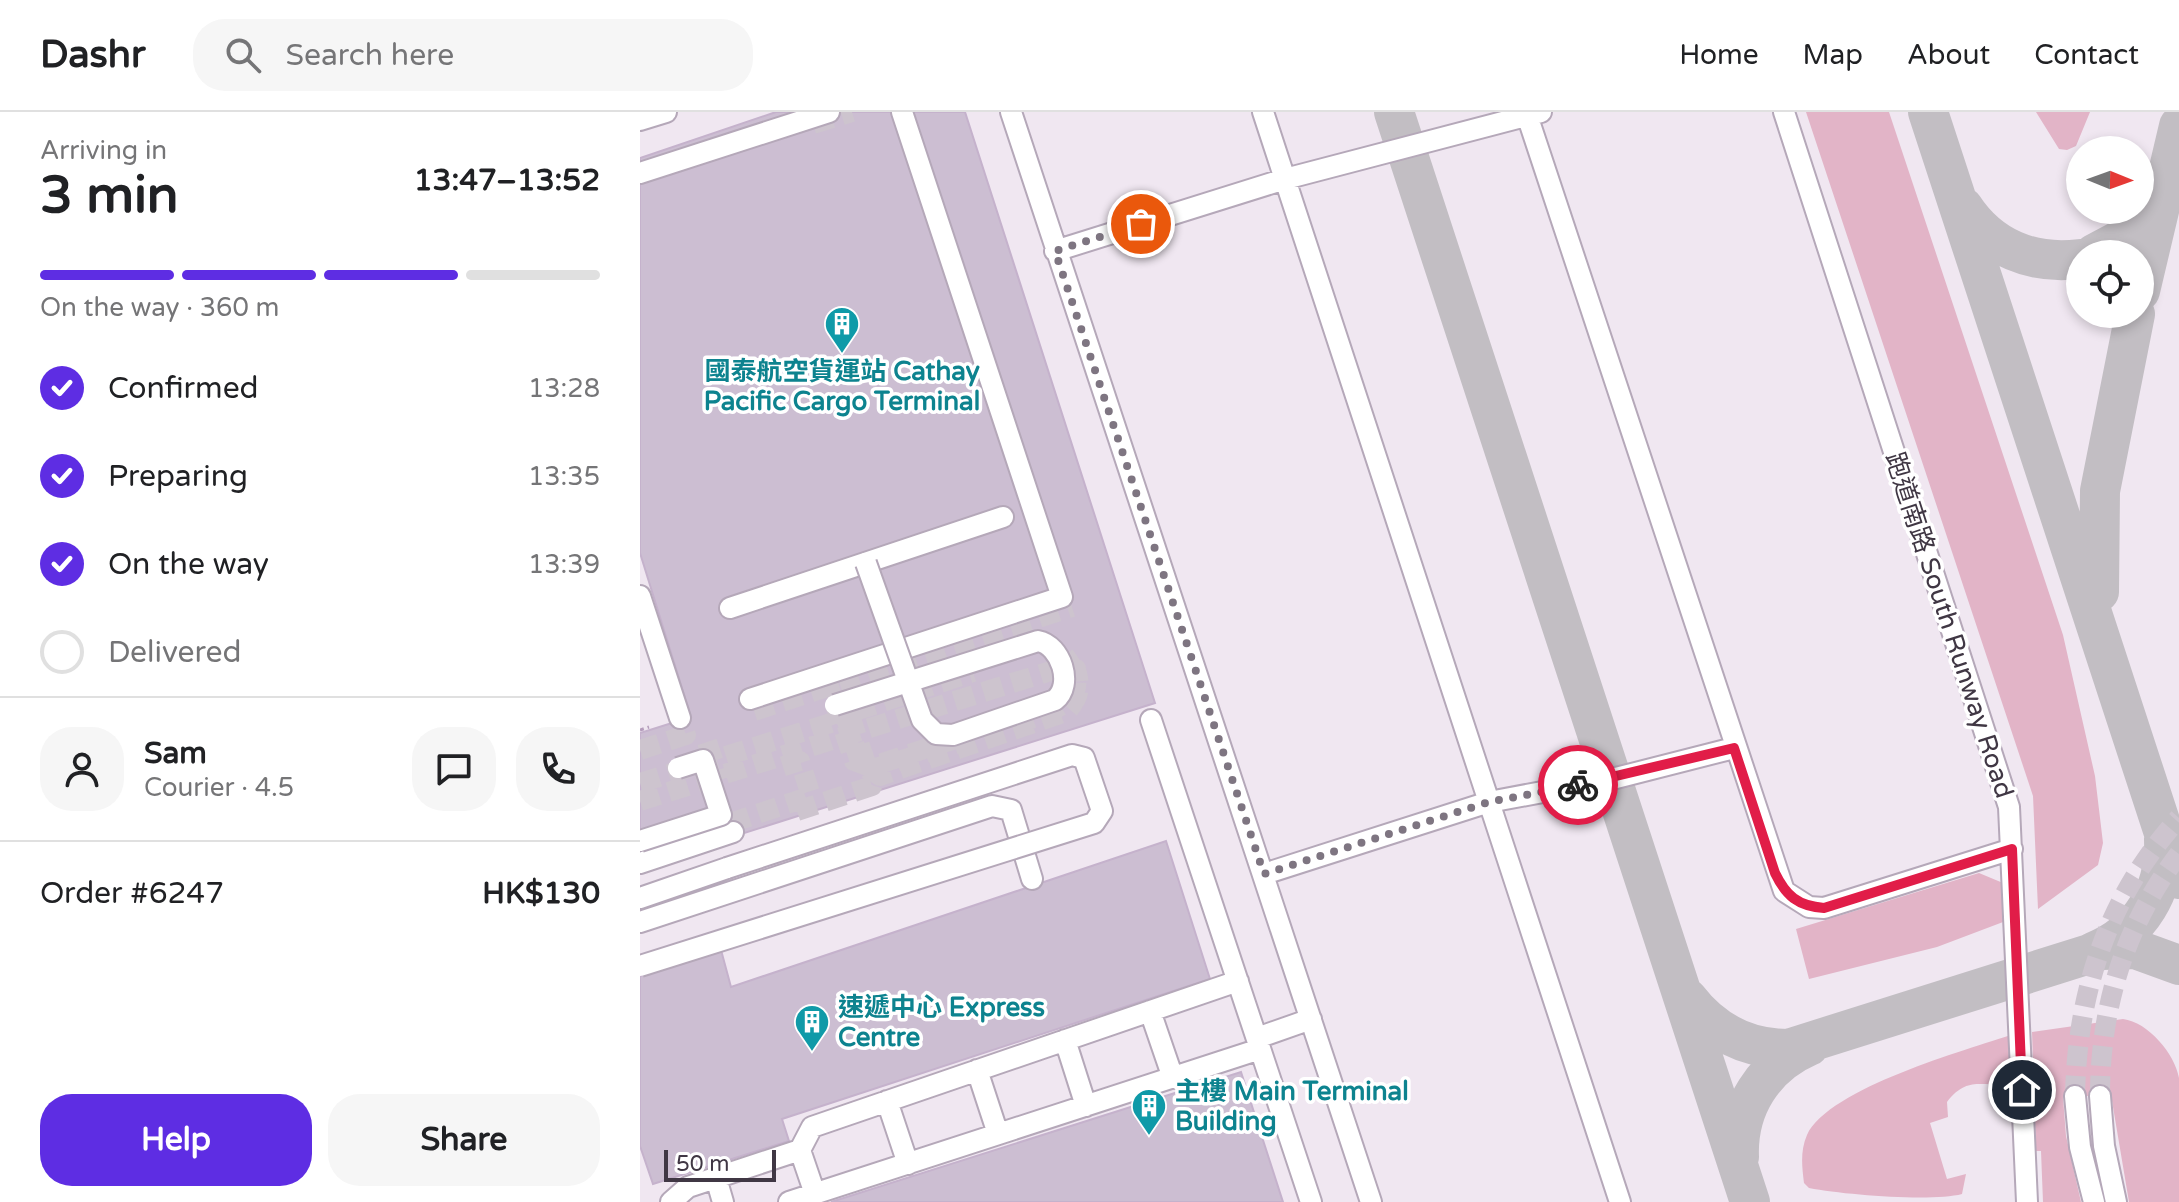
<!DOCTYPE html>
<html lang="en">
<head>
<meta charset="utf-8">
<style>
	body { margin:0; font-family:"Varela Round","Noto Sans TC",sans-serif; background:#f6f6f6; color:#202124; height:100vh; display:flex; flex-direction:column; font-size:30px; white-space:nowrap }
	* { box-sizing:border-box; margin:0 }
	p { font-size:26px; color:#757577 }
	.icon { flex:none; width:44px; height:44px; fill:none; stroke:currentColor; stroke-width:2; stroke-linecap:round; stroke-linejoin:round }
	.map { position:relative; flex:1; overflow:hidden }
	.side { display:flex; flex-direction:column; background:#fff; width:640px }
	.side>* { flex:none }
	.needle { width:52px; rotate:91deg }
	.fabs { position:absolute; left:1426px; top:24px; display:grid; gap:16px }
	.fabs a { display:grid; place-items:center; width:88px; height:88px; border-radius:50%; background:#fff; box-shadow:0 4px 12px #0003; font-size:40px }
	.scale { position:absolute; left:24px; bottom:20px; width:112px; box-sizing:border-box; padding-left:8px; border:4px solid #403744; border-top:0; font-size:22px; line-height:28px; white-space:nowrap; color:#403744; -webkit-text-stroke:6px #fff; paint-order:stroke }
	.pin { position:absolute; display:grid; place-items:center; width:68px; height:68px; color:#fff; margin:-34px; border:4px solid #fff; border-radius:50%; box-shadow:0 2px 8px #0007 }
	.courier { position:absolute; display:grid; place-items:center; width:80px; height:80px; margin:-40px; border:6px solid #e11d48; border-radius:50%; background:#fff; color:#222; box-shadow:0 2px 10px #0007 }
	.headline em { font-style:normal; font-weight:800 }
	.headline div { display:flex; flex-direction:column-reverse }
	.headline { display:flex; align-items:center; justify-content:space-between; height:136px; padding:0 40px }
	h1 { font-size:52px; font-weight:800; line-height:60px }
	.bar { display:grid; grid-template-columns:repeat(4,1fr); gap:12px 8px; align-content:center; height:96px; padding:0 40px }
	.bar i { height:10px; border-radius:6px; background:#e0e0e0 }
	.bar .active { background:#5e2de3 }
	.bar p { grid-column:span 4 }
	.line { display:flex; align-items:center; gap:20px; padding:0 40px; border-top:2px solid #e0e0e0 }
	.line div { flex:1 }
	.round { display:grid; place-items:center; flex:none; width:84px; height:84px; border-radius:32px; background:#f6f6f6 }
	ol { padding:0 40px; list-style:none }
	li { display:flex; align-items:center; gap:24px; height:88px }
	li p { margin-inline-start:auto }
	li .icon { padding:8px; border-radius:50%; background:#5e2de3; color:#fff; stroke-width:4 }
	li:last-child { color:#757577 }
	li i { width:44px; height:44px; border:4px solid #e0e0e0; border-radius:50% }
	.action { display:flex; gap:16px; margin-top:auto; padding:16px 40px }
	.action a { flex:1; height:92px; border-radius:32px; background:#5e2de3; color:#fff; font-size:32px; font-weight:800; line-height:92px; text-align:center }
	.action a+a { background:#f6f6f6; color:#202124 }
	header { display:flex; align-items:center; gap:48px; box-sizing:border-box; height:112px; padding:0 40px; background:#fff; border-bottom:2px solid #e0e0e0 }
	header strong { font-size:38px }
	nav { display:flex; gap:44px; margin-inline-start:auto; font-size:28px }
	.search { width:560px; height:72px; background:#f6f6f6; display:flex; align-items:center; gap:20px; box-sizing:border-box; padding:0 28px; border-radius:32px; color:#757577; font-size:30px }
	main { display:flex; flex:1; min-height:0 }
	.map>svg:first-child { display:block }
</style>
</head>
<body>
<header>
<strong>Dashr</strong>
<div class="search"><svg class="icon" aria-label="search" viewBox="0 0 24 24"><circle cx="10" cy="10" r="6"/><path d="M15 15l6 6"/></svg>Search here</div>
<nav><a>Home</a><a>Map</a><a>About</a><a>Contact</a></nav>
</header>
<main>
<section class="side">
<div class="headline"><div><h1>3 min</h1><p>Arriving in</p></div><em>13:47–13:52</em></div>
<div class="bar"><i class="active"></i><i class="active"></i><i class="active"></i><i></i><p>On the way · 360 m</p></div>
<ol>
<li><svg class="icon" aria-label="check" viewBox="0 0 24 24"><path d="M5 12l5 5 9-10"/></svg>Confirmed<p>13:28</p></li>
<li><svg class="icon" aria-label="check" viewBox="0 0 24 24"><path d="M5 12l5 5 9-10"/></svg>Preparing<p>13:35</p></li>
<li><svg class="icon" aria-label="check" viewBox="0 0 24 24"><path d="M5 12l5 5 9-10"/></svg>On the way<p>13:39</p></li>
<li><i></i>Delivered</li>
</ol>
<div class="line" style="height:144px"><a class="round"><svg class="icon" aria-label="person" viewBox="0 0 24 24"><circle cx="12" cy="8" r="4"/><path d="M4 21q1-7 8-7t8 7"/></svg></a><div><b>Sam</b><p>Courier · 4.5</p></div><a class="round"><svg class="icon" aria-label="chat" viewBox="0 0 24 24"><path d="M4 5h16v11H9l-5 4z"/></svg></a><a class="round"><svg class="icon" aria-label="phone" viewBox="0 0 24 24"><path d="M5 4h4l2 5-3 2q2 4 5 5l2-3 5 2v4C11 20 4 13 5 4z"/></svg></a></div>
<div class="line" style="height:104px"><div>Order #6247</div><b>HK$130</b></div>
<div class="action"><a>Help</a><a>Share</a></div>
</section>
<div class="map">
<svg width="1539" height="1090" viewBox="0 0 1539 1090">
	<rect width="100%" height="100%" fill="#f0e7f1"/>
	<path fill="#e2b4c7" d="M1166,0H1249L1423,523L1455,664L1463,731L1458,753L1398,797L1393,684Z
		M1396,0H1450L1436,34L1427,38L1419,37Z
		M1339,761L1363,771L1371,807L1297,835L1169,867L1156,817Z
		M1483,907C1508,910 1535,942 1539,966C1539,1006 1539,1050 1539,1090H1489L1471,983L1423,985L1426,1024L1441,1090H1403L1401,1039H1396L1392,920Z
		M1374,922V967C1347,981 1331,959 1307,990L1308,1005L1290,1011L1307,1067L1326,1062L1322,1082C1292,1090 1206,1083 1169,1076L1164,1071C1162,1055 1160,1039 1167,1023C1189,976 1326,938 1374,922Z"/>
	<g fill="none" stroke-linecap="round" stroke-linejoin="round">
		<path stroke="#c2bec3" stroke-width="40" d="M754,0L1110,1090
			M1288,0L1539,767
			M1323,95C1350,136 1392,153 1440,147
			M1454,142L1486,125L1517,85
			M1500,179L1539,14
			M1459,480L1460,379L1495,202
			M1453,840C1501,821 1526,778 1524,727
			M1047,886C1073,920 1106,937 1148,937L1462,838L1495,837L1539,853
			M1099,1045C1097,996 1123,954 1169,934"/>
	</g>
	<path fill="#ccbed2" stroke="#c5b2cc" stroke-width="2" d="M136,0H325L515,591L98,723L93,706L0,735V621L51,605L0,441V46Z
		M526,729L570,867L142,1007L149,1029L13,1072L0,1034V864L81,838L91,875Z
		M601,960L643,1090H191Z"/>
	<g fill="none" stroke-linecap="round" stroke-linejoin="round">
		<path stroke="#cdc4ce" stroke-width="20" stroke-dasharray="20 10" stroke-linecap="butt" d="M173,12L212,0
			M185,563L214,649L230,655L324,624
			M225,590L203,597L220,650L229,658L340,624
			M114,599L432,495
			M374,613C407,601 461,589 424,543
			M67,630L80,668
			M0,638L46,623L40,606
			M0,671L210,605
			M0,689C142,644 285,598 427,554L436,557C441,576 440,586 426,600L240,664L227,654L209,601L333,560
			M157,699L232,674L235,665L230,650
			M90,711L171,684L160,649L141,655
			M1435,984C1437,880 1468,784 1539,706
			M1460,984C1460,895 1485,813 1539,742"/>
		<defs>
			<path id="minor" d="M371,0L731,1090
				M623,0L980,1090
				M886,0L1144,779L1169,795L1184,796L1372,737
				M1144,0L1369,695L1387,1090
				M0,8L26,0
				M0,61L189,0
				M415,139L645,67L901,0
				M0,484L40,606
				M90,496L363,405
				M110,587L422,485L262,0
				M511,608L671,1090
				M0,751L93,720
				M624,762L849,690L972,667L1094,636
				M0,786L87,756
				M0,810L352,694L371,698L392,767
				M510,899L533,966
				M617,926L671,907
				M425,928L446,994
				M337,958L358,1022
				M1435,984L1440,1035L1454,1090
				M1460,984L1464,1034L1476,1090
				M247,989L268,1052
				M160,1038L175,1082
				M76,1066L83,1090
				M31,1090L48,1075L160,1038L172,1015L598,869
				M149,1090L620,937"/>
		</defs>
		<use href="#minor" stroke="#b5a8b9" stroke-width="24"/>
		<path stroke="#b59dbc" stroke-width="3" stroke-dasharray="4 4" stroke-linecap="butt" d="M0,618L9,615"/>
		<use href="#minor" stroke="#fff" stroke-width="20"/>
		<defs>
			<path id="minor-bridge" d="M195,593L398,529C421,533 434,573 415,588L313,623L296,622L282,608L226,451
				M0,729L81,703L63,648L38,656
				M0,854L454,711L462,699L444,646L432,643L87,756"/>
		</defs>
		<use href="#minor-bridge" stroke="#b5a8b9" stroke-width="24" stroke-linecap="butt"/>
		<use href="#minor-bridge" stroke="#fff" stroke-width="20"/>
	</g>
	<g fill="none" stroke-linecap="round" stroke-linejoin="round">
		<path stroke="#7e7581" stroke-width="8" stroke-dasharray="0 14.4" d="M501,112L415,139L624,762L849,690L938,673"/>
		<path stroke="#e11d48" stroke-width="10" d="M938,673L1094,636L1135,761C1146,784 1158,794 1184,796L1372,737L1382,978"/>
	</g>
	<defs>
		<symbol id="building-pin" viewBox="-11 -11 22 30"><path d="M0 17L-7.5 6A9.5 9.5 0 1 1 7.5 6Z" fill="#0f9aa8" stroke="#fff"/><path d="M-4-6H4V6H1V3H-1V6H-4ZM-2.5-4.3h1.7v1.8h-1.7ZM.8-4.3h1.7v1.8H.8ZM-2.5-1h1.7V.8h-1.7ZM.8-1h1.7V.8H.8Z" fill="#fff"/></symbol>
	</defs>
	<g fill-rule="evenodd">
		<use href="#building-pin" x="182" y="192" width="40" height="54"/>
		<use href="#building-pin" x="152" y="890" width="40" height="54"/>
		<use href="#building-pin" x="489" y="974" width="40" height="54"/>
	</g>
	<g text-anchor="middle" stroke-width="7" stroke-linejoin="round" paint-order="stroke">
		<g font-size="26" font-weight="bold" fill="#0d838f" stroke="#fff" text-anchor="start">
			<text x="202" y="268" text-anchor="middle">國泰航空貨運站 Cathay<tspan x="202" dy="30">Pacific Cargo Terminal</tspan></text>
			<text x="198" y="904">速遞中心 Express<tspan x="198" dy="30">Centre</tspan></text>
			<text x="535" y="988">主樓 Main Terminal<tspan x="535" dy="30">Building</tspan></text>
		</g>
		<g font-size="26" fill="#403744" stroke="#fff">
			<text transform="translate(1310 513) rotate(72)" y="9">跑道南路 South Runway Road</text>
		</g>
	</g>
</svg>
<div class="fabs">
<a><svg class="needle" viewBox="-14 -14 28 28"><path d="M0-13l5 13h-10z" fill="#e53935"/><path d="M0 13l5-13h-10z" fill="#757577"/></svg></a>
<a><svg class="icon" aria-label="locate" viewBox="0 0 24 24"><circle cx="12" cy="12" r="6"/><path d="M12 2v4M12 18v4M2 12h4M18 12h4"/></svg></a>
</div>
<div class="scale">50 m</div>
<div class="pin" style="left:501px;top:112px;background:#ea580c"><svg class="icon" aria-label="bag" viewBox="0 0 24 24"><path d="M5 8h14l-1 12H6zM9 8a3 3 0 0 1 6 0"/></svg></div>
<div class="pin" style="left:1382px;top:978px;background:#1f2937"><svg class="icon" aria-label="home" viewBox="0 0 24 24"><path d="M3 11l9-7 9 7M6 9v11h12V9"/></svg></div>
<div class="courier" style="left:938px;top:673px"><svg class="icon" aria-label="bike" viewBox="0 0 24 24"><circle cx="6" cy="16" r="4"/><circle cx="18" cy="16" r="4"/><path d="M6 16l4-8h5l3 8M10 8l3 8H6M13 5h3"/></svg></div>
</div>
</main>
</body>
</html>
